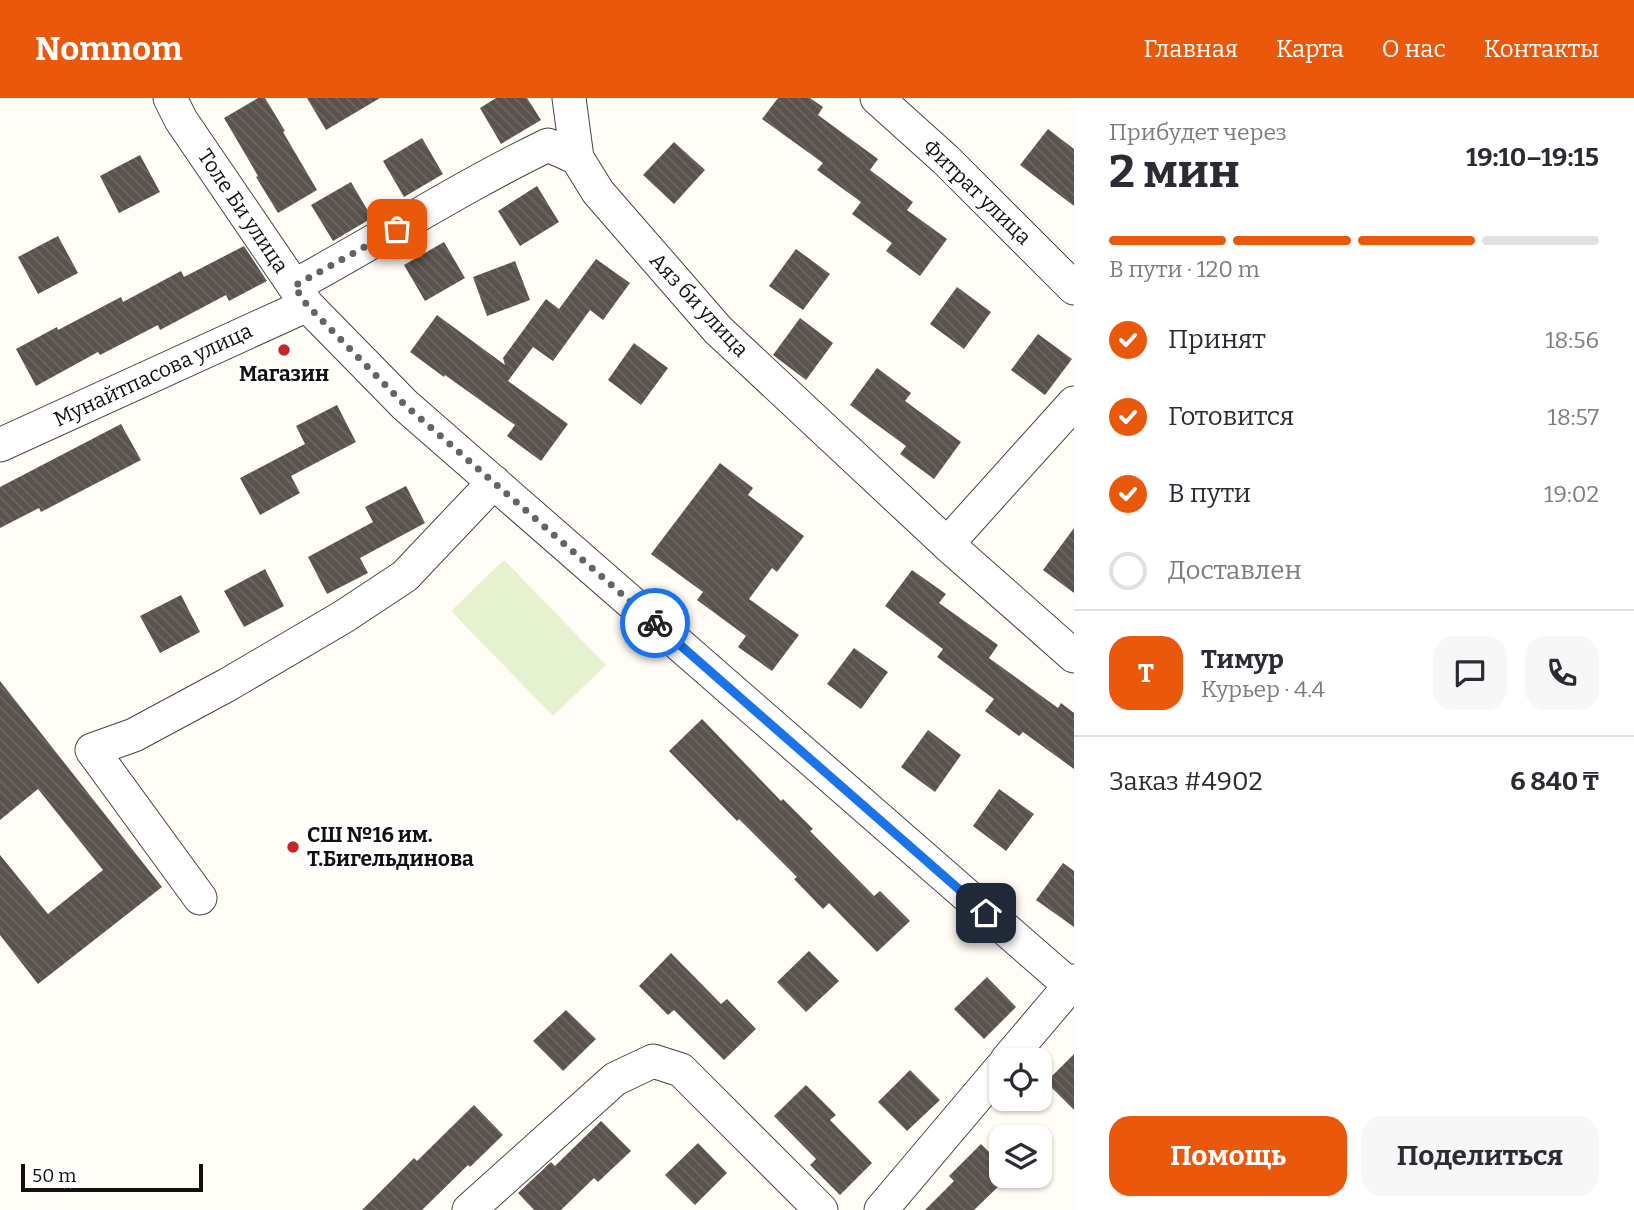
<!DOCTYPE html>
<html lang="ru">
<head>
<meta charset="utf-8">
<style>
	body { margin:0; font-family:Bitter,serif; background:#f7f7f7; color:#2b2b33; height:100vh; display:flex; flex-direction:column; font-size:26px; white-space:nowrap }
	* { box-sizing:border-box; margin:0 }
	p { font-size:23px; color:#7c7c81 }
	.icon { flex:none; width:38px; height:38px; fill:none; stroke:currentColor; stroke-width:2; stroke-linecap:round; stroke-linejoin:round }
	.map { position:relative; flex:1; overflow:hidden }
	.drawer { display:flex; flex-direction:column; background:#fff; width:560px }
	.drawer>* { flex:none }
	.buttons { position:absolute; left:989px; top:950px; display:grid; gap:14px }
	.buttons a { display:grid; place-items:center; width:63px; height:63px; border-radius:14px; background:#fff; box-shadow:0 2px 5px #0004; font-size:35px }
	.scale { position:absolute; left:21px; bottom:18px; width:182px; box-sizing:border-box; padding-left:7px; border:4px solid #111; border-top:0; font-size:19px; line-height:24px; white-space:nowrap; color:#111; -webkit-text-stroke:5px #fff; paint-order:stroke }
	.pin { position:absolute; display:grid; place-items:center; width:60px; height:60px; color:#fff; margin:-30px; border-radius:14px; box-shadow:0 4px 10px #0006 }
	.courier { position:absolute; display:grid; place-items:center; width:70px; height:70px; margin:-35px; border:5px solid #1a73e8; border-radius:50%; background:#fff; color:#222; box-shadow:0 2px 9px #0007 }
	.summary em { font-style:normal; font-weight:700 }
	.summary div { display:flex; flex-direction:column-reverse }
	.summary { display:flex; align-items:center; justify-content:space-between; height:119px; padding:0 35px }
	h1 { font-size:46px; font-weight:700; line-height:52px }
	.bar { display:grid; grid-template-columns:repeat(4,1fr); gap:10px 7px; align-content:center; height:84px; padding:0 35px }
	.bar i { height:9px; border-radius:5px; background:#e1e1e2 }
	.bar .selected { background:#ea580c }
	.bar p { grid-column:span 4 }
	.line { display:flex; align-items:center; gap:18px; padding:0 35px; border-top:2px solid #e1e1e2 }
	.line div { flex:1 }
	.round { display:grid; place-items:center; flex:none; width:74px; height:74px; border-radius:21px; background:#f7f7f7 }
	ol { padding:0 35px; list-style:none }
	li { display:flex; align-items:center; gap:21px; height:77px }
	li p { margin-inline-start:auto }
	li .icon { padding:7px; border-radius:50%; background:#ea580c; color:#fff; stroke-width:4 }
	li:last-child { color:#7c7c81 }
	li i { width:38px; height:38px; border:4px solid #e1e1e2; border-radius:50% }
	.button { display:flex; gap:14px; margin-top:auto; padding:14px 35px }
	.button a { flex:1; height:80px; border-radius:21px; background:#ea580c; color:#fff; font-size:28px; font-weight:700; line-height:80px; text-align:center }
	.button a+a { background:#f7f7f7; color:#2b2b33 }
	header { display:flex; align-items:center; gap:42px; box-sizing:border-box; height:98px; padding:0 35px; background:#ea580c; color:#fff }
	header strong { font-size:33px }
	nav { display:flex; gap:38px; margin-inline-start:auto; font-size:24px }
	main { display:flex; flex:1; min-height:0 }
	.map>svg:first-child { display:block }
</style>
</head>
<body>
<header>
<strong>Nomnom</strong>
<nav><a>Главная</a><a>Карта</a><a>О нас</a><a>Контакты</a></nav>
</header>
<main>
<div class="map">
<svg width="1074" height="1112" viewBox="0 0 1074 1112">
	<defs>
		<pattern id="building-back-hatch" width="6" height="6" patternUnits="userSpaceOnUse" patternTransform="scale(1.75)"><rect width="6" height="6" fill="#5a524d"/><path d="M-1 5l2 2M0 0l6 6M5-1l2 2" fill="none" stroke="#6d6662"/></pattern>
	</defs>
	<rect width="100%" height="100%" fill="#fffdf5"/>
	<path fill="#e6f2cf" d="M504,462L606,567L553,618L451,513Z"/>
	<path fill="url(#building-back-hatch)" d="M258,0H265L285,33L283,34L317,92L278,115L256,79L258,78L224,20Z
		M307,0H380L326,32Z
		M496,0H527L541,22L501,46L480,10Z
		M778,0H810L823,9L818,17L878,61L870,72L913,104L907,112L947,141L920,178L886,153L892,145L852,116L861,104L817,72L823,65L762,21Z
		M1048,31L1074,51V108L1020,67Z
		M422,40L443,76L404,99L383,63Z
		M674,44L705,72L674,106L643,77Z
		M140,57L160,94L119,115L100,78Z
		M351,84L372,120L333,143L311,107Z
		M537,88L559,124L520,148L498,113Z
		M58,138L78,175L38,196L18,159Z
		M444,144L465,180L425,203L404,167Z
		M244,148L267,183L229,203L226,197L160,232L158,227L100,257L98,254L36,288L16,251L57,229L58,232L121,199L123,204L181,173L184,179Z
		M796,151L830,176L803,212L769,188Z
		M596,161L630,185L603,222L590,212L553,263L533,249L508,283L568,326L541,363L507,338L515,327L445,277L444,279L410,254L437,217L505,267L503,260L546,201L559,211Z
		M515,163L530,202L487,218L473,179Z
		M957,189L991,214L964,251L930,226Z
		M800,220L833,245L806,282L773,257Z
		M1038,236L1072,261L1045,297L1011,272Z
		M634,245L668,270L641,307L608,282Z
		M877,270L911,295L905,303L961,344L934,381L900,356L906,348L850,307Z
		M337,307L356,344L291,378L300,395L260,417L240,380L305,346L296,328Z
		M121,326L141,362L41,414L39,410L0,430V389Z
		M720,365L753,390L748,397L804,438L777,474L772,470L749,501L799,537L772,573L738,549L746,538L697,502L703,494L651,456Z
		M406,388L425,425L360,460L368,475L327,496L308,459L373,424L365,409Z
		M1074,430V495L1043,472Z
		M265,471L284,508L244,529L224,493Z
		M912,472L946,496L939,505L998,547L989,560L1058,610L1061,605L1074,615V671L1023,634L1019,638L985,613L994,601L937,559L943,551L885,508Z
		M181,497L200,534L160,555L140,518Z
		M854,550L888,574L861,611L827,586Z
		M0,583L162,789L38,886L0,837V757L48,816L103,772L38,691L0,722Z
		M702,621L781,703L783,701L813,731L810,733L874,798L880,793L910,823L877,854L829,805L823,811L794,781L797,779L739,721L737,723L669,653Z
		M928,632L961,657L935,694L901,669Z
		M999,691L1034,716L1006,753L973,728Z
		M1063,765L1074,773V829L1036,802Z
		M809,853L839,883L806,914L777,884Z
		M671,855L721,906L727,901L756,931L724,962L674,912L668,917L639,888Z
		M987,879L1016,909L984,941L954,911Z
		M566,912L596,941L563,973L533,943Z
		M1074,956V1012L1046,984Z
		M910,972L940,1002L907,1033L878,1004Z
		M806,987L836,1017L830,1022L872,1065L840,1097L810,1067L816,1061L774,1018Z
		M474,1007L503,1037L470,1069L468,1067L422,1112H362L414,1060L417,1063Z
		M601,1023L631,1053L598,1084L594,1080L561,1112H534L518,1095L551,1064L555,1068Z
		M698,1045L727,1075L695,1107L665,1077Z
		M981,1046L1001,1066V1086L974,1112H925L954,1083L949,1078Z"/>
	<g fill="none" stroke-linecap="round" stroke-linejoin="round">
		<defs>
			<path id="minor" d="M170,0L181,22L307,207L405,307L1074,891
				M569,0L577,60
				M877,0L946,62L1074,190
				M294,188C379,142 461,89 548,47L577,60L598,94L718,232L947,446L1074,558
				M0,347L307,207
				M947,446L1074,305
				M200,800L92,652L134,637L227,587L343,519L405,478L494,384
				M1007,962L1074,883
				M469,1112L615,981L653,963L681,972L821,1112
				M881,1112L1001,970"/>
		</defs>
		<use href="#minor" stroke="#444" stroke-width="35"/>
		<use href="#minor" stroke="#fff" stroke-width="33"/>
	</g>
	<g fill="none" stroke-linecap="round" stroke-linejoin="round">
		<path stroke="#646461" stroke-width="7" stroke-dasharray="0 12.6" d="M397,131L294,188L307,207L405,307L655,525"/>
		<path stroke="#1a73e8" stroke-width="9" d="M655,525L986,815"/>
	</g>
	<g fill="#c4262e" stroke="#fff" stroke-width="2.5">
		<circle cx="284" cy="252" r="7"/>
		<circle cx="293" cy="749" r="7"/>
	</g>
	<g text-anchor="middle" stroke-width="7" stroke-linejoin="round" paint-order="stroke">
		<g font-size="21" fill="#111" stroke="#fff">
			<text transform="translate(977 94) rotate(44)" y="7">Фитрат улица</text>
			<text transform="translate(243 113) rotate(56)" y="7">Толе Би улица</text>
			<text transform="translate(699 207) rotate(47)" y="7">Аяз би улица</text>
			<text transform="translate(153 277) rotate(-25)" y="7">Мунайтпасова улица</text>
		</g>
		<g font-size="21" font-weight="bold" fill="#111" stroke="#fff">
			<text x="284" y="283">Магазин</text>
			<text x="307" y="744" text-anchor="start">СШ №16 им.<tspan x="307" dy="24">Т.Бигельдинова</tspan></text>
		</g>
	</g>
</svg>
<div class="buttons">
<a><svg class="icon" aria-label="locate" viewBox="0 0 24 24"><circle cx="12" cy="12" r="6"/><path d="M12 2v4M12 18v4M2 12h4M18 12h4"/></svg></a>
<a><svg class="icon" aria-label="layers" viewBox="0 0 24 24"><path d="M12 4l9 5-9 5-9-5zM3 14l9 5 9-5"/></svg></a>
</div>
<div class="scale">50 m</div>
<div class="pin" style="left:397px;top:131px;background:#ea580c"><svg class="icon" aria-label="bag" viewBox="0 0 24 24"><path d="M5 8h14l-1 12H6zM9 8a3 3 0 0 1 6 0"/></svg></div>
<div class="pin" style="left:986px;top:815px;background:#1f2937"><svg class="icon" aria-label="home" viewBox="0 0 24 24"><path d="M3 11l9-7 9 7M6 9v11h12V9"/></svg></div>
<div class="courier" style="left:655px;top:525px"><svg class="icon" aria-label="bike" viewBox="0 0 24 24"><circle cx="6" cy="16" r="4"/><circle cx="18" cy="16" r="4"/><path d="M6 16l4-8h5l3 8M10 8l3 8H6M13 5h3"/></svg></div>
</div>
<section class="drawer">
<div class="summary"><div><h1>2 мин</h1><p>Прибудет через</p></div><em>19:10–19:15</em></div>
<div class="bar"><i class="selected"></i><i class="selected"></i><i class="selected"></i><i></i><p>В пути · 120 m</p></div>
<ol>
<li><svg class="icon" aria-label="check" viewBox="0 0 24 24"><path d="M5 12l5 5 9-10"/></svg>Принят<p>18:56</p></li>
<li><svg class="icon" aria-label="check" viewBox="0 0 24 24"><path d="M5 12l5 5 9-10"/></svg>Готовится<p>18:57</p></li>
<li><svg class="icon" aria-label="check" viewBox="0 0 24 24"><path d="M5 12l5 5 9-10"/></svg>В пути<p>19:02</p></li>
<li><i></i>Доставлен</li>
</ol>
<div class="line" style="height:126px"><b class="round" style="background:#ea580c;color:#fff">Т</b><div><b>Тимур</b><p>Курьер · 4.4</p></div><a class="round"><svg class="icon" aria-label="chat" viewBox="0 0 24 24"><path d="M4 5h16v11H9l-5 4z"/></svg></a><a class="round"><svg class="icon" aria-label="phone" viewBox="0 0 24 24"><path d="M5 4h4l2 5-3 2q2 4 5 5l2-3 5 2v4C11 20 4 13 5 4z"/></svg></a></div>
<div class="line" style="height:91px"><div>Заказ #4902</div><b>6 840 ₸</b></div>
<div class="button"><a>Помощь</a><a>Поделиться</a></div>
</section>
</main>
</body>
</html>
